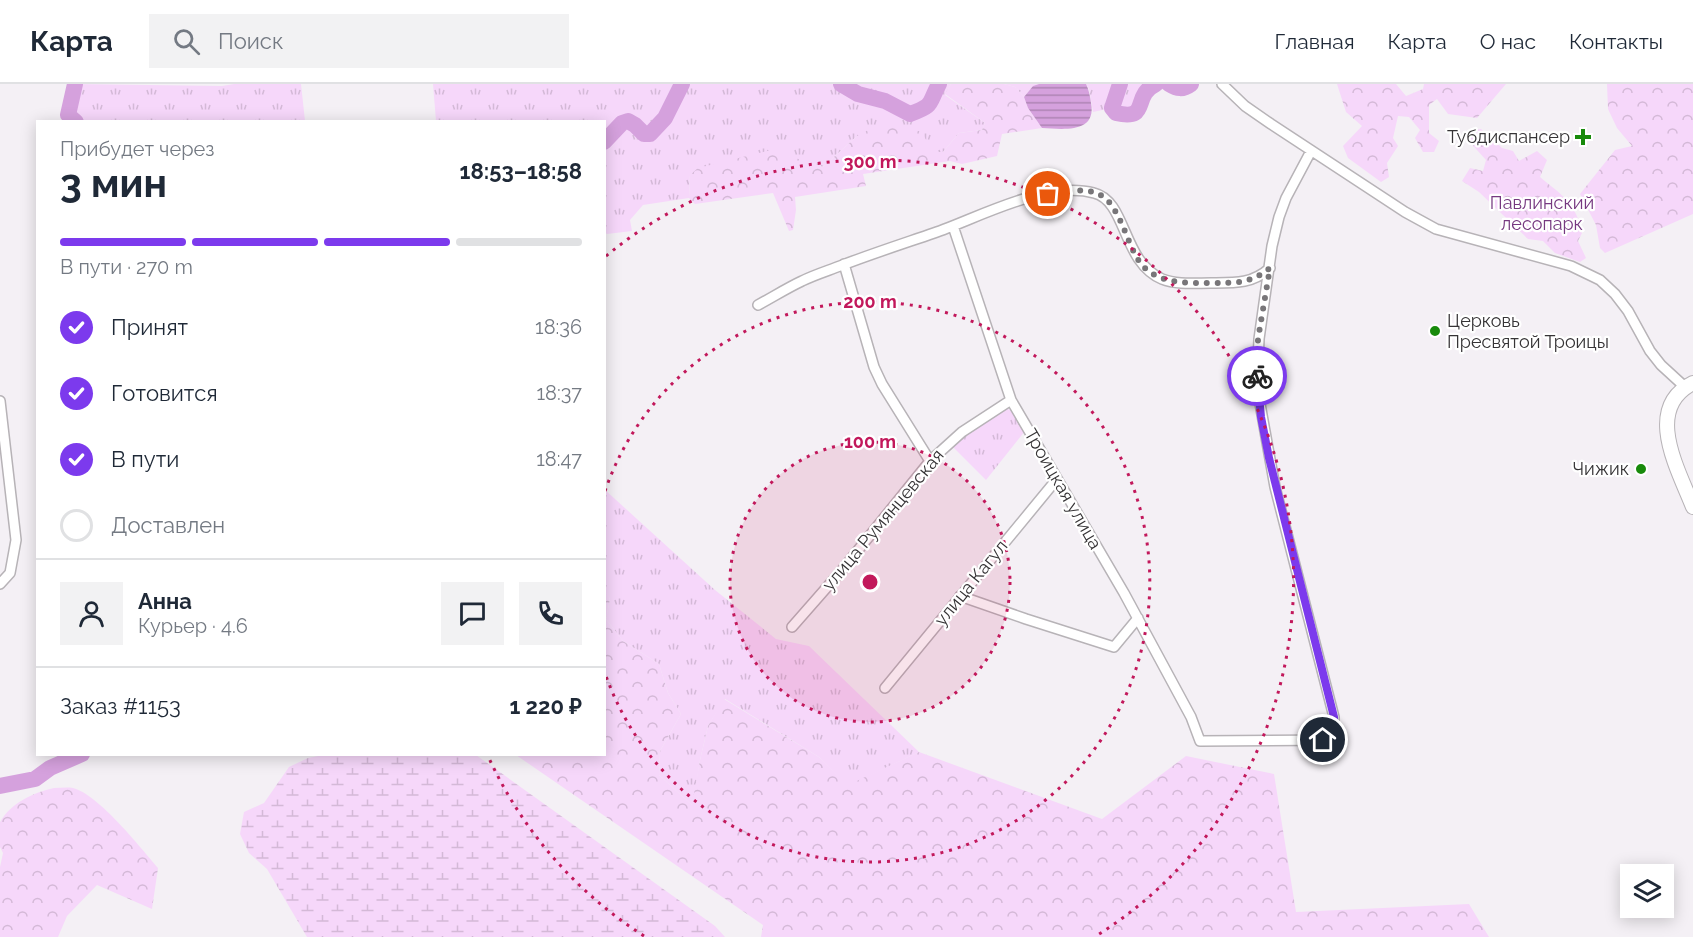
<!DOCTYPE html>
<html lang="ru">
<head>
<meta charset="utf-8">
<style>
	body { margin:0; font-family:Raleway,sans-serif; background:#f2f2f3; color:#1f2937; height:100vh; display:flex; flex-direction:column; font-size:22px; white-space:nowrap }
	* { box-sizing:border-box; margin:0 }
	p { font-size:20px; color:#747a83 }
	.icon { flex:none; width:33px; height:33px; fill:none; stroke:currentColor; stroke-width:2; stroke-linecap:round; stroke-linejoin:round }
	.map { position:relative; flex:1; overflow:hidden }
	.sheet { position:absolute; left:36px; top:36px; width:570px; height:636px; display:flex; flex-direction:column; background:#fff; border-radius:0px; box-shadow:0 3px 15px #0003 }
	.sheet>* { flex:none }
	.controls { position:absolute; left:1620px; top:780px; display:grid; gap:12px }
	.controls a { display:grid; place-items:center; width:54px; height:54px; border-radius:0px; background:#fff; box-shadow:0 3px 15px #0003; font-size:30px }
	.pin { position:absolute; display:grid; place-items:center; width:51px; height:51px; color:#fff; margin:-26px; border:3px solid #fff; border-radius:50%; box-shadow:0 2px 6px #0007 }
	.courier { position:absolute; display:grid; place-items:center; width:60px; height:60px; margin:-30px; border:4px solid #7c3aed; border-radius:50%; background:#fff; color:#222; box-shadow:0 2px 8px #0007 }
	.overview em { font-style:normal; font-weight:700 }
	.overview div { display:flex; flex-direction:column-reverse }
	.overview { display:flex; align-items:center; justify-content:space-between; height:102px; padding:0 24px }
	h1 { font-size:39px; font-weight:700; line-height:45px }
	.bar { display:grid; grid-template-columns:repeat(4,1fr); gap:9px 6px; align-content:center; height:72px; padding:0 24px }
	.bar i { height:8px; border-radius:4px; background:#e0e1e3 }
	.bar .active { background:#7c3aed }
	.bar p { grid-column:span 4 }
	.line { display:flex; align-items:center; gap:15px; padding:0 24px; border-top:2px solid #e0e1e3 }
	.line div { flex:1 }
	.round { display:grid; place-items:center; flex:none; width:63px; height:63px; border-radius:0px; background:#f2f2f3 }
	ol { padding:0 24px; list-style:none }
	li { display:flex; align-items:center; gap:18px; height:66px }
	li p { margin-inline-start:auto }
	li .icon { padding:6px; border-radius:50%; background:#7c3aed; color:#fff; stroke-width:4 }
	li:last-child { color:#747a83 }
	li i { width:33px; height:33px; border:3px solid #e0e1e3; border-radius:50% }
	header { display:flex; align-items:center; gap:36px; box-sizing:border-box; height:84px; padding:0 30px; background:#fff; border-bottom:2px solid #e0e1e3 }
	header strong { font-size:28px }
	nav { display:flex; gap:33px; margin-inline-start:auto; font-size:21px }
	.search { width:420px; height:54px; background:#f2f2f3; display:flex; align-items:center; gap:15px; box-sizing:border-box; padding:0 21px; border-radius:0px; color:#747a83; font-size:22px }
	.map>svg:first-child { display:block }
</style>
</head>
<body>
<header>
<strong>Карта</strong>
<div class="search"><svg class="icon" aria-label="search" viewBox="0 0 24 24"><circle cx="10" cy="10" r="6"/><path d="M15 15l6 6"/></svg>Поиск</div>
<nav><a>Главная</a><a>Карта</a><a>О нас</a><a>Контакты</a></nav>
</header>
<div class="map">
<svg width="1693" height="853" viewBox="0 0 1693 853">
	<defs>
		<pattern id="grass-tufts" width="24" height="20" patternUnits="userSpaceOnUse" patternTransform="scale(1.5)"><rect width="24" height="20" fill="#f6d7fa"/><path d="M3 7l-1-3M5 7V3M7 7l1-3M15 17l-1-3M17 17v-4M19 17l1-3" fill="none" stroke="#d4b9d7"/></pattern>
		<pattern id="forest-crowns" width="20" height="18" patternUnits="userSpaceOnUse" patternTransform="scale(1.5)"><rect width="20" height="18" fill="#f6d7fa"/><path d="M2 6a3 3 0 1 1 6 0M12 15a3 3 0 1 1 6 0" fill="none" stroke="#d4b9d7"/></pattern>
		<pattern id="wetland-marsh" width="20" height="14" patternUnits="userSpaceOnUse" patternTransform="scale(1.5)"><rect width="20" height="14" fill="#f6d7fa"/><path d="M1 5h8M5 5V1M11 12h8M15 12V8" fill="none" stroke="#d4b9d7"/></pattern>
		<pattern id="water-rules" width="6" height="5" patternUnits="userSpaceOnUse" patternTransform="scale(1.5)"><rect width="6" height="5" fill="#d5a1dd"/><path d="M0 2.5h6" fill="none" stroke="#ae84b4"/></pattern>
	</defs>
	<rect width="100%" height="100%" fill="#f4f0f5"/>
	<path fill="url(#grass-tufts)" d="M75,0L222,2L234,0H301L305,37H76L68,31Z
		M433,0H951L945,11L985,39L982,46L959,49L943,68H932L857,52L823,83L771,67L690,91L689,114L643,121L630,136L632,147L607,150L604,148V38L436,37Z
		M1004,0H1039L1033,2L1024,13L1015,3Z
		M1086,0H1146L1138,12L1136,22L1128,26L1112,24L1093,28L1089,5Z
		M1008,325L1015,329L1025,347L986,396L953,363L965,351L1001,326Z
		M604,405L715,506L776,555L809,562L919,668L848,702L819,673L725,615L708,642L700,676L693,722L659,691L660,667L681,630L668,609L659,580L623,557L606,535L610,515L604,506Z"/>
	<path fill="url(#forest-crowns)" d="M951,0H1004L1015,3L1024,13L1028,24L1042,44L1002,50L997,72L962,80L950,77L863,90L866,102L795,113L796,126L793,146L789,147L773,109L695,120L689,114L690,91L698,84L771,66L823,83L857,52L885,37L922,48L932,68H943L959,49L982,46L985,39L945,10Z
		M1337,0H1396L1406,12L1423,5L1424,0H1506L1477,34L1448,30L1437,15L1429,21V49L1439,57L1434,68H1423L1415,54L1420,46L1409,33L1398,32L1393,54L1398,62L1387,79L1389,93L1381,98L1348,74L1343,62L1362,42L1346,28Z
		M1607,0H1693V130L1605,169L1600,164L1596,141L1580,110L1615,66L1632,62L1617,44L1608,25Z
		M1481,45L1502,64L1513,67L1519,77L1537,67L1547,76L1540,93C1563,112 1576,119 1582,149L1578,157L1586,174L1580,178L1555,169L1543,157L1528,155L1479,108L1462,97L1470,84L1483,87L1486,76L1468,56L1471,46Z
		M605,506L610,515L606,535L623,557L659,580L668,609L681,630L660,667L659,691L692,721L700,676L708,642L724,615L819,673L848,701L919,668L1102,735L1186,672L1274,690L1296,828L1469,820L1489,853H761L763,841L516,671L604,670Z
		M54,704C60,704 67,703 73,704C98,710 141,764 158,784L152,825L97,801L67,832L58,853H0V783L3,769L0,763V738C12,718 33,709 54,704Z"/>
	<path fill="url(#wetland-marsh)" d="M328,670L476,671L715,842L725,853H307L267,785L249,769L240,750L244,728L264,719L289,683L308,674Z"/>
	<path fill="url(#water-rules)" d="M1039,0H1086C1089,6 1090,12 1091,19C1097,50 1062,45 1042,44L1028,24L1024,13L1033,2Z"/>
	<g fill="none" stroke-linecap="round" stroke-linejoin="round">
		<path stroke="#d5a1dd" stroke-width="16" d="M75,0L68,31L76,38
			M841,0L858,10L885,17L910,30C935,21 928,20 939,0
			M1120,0L1112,24L1116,29C1151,37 1131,12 1156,0
			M1169,0C1177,5 1183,6 1191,0
			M604,58L622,39L628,37L635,41L644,50H650L665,34L682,0
			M0,702L35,695L50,684L82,670"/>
		<defs>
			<path id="minor" d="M1222,0L1245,22L1271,40L1405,128L1436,145L1571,182L1600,196L1615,210L1628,227L1650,267L1661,281L1685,303
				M953,142L1011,316L1124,509L1191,633L1200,657L1333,656L1334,633L1275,403L1257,303L1259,255L1272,162L1279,133L1286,114L1311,67
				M844,180L874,283L882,300L930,377
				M758,221C773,213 787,204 802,197C814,191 827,187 840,182C871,170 902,160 934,149C978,134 1046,96 1094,109C1127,117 1122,178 1162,195C1177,201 1195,199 1211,199C1235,199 1252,200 1270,184
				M0,317L16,456L10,489L0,500
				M960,512L1026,535L1114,563L1138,534
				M792,543L842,486L930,377L962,348L1011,316
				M885,604L1057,395"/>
			<path id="secondary" d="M1693,299C1643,324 1678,385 1693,423"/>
		</defs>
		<use href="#minor" stroke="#b7b3b7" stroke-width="12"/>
		<use href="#secondary" stroke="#b7b3b7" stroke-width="16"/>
		<use href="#minor" stroke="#fff" stroke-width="9"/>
		<use href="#secondary" stroke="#fff" stroke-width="14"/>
	</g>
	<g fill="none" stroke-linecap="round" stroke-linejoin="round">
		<path stroke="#787679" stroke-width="6" stroke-dasharray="0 10.8" d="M1048,110C1064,108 1088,102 1102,112C1112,118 1116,129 1121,138C1126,149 1130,161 1136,172C1150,200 1183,199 1210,199C1234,199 1251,200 1270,184L1258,255L1257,292"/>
		<path stroke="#7c3aed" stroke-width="8" d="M1257,292L1261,333L1269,374L1334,633L1333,656H1323"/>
	</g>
	<circle cx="870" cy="498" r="140" fill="#c2185b" fill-opacity=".12"/>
	<g fill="none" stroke="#c2185b" stroke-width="3" stroke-dasharray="3 6">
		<circle cx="870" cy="498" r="140"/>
		<path d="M605 407A280 280 0 1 1 605 589"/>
		<path d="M644 852A420 420 0 0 1 488 672M606 172A420 420 0 1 1 1096 852"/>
	</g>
	<g fill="#188a0b" stroke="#fff" stroke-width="2">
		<path d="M1580 44h6v6h6v6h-6v6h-6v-6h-6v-6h6z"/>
		<circle cx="1435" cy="247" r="6"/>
		<circle cx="1641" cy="385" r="6"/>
	</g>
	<g text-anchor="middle" stroke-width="4.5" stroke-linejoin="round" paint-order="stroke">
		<g font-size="18" fill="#363436" stroke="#fff" text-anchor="end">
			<text x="1570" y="59">Тубдиспансер</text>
			<text x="1447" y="243" text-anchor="start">Церковь<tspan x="1447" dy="21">Пресвятой Троицы</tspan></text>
			<text x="1629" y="391">Чижик</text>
		</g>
		<g font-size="18" fill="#763880" stroke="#fff">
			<text x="1542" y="125">Павлинский<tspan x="1542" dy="21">лесопарк</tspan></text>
		</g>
		<g font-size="18" fill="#363436" stroke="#fff">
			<text transform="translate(1063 405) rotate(60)" y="6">Троицкая улица</text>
			<text transform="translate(883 436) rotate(-50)" y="6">улица Румянцевская</text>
			<text transform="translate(971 499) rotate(-51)" y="6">улица Кагул</text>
		</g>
	</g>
	<circle cx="870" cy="498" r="9" fill="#c2185b" stroke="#fff" stroke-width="3"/>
	<g font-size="18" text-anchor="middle" font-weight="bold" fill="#c2185b" stroke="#fff" stroke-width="4.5" stroke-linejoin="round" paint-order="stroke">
		<text x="870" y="84">300 m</text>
		<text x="870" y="224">200 m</text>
		<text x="870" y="364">100 m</text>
	</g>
</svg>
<div class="controls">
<a><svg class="icon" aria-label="layers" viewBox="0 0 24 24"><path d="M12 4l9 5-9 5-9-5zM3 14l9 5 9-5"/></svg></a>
</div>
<div class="pin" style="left:1048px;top:110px;background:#ea580c"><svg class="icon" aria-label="bag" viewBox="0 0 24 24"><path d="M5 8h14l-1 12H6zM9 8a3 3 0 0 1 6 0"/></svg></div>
<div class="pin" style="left:1323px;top:656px;background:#1f2937"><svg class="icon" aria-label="home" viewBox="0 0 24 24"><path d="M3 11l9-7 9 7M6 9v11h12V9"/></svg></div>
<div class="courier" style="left:1257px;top:292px"><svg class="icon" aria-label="bike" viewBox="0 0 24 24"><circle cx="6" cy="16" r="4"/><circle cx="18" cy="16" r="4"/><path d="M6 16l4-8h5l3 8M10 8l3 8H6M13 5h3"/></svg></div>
<section class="sheet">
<div class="overview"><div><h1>3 мин</h1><p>Прибудет через</p></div><em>18:53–18:58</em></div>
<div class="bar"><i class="active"></i><i class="active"></i><i class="active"></i><i></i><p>В пути · 270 m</p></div>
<ol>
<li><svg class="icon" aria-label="check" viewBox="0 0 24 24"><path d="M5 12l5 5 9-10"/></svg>Принят<p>18:36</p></li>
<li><svg class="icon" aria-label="check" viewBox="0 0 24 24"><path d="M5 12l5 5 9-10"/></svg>Готовится<p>18:37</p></li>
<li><svg class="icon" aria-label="check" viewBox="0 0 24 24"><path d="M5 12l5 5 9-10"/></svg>В пути<p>18:47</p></li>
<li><i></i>Доставлен</li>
</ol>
<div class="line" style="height:108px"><a class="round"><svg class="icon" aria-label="person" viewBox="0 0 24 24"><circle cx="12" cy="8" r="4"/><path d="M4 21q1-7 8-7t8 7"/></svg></a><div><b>Анна</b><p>Курьер · 4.6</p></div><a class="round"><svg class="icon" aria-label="chat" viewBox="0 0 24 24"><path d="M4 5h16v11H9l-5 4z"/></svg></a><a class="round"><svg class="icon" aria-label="phone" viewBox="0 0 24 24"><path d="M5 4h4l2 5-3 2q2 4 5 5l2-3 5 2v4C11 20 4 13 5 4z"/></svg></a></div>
<div class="line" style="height:78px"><div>Заказ #1153</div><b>1 220 ₽</b></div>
</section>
</div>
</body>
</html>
